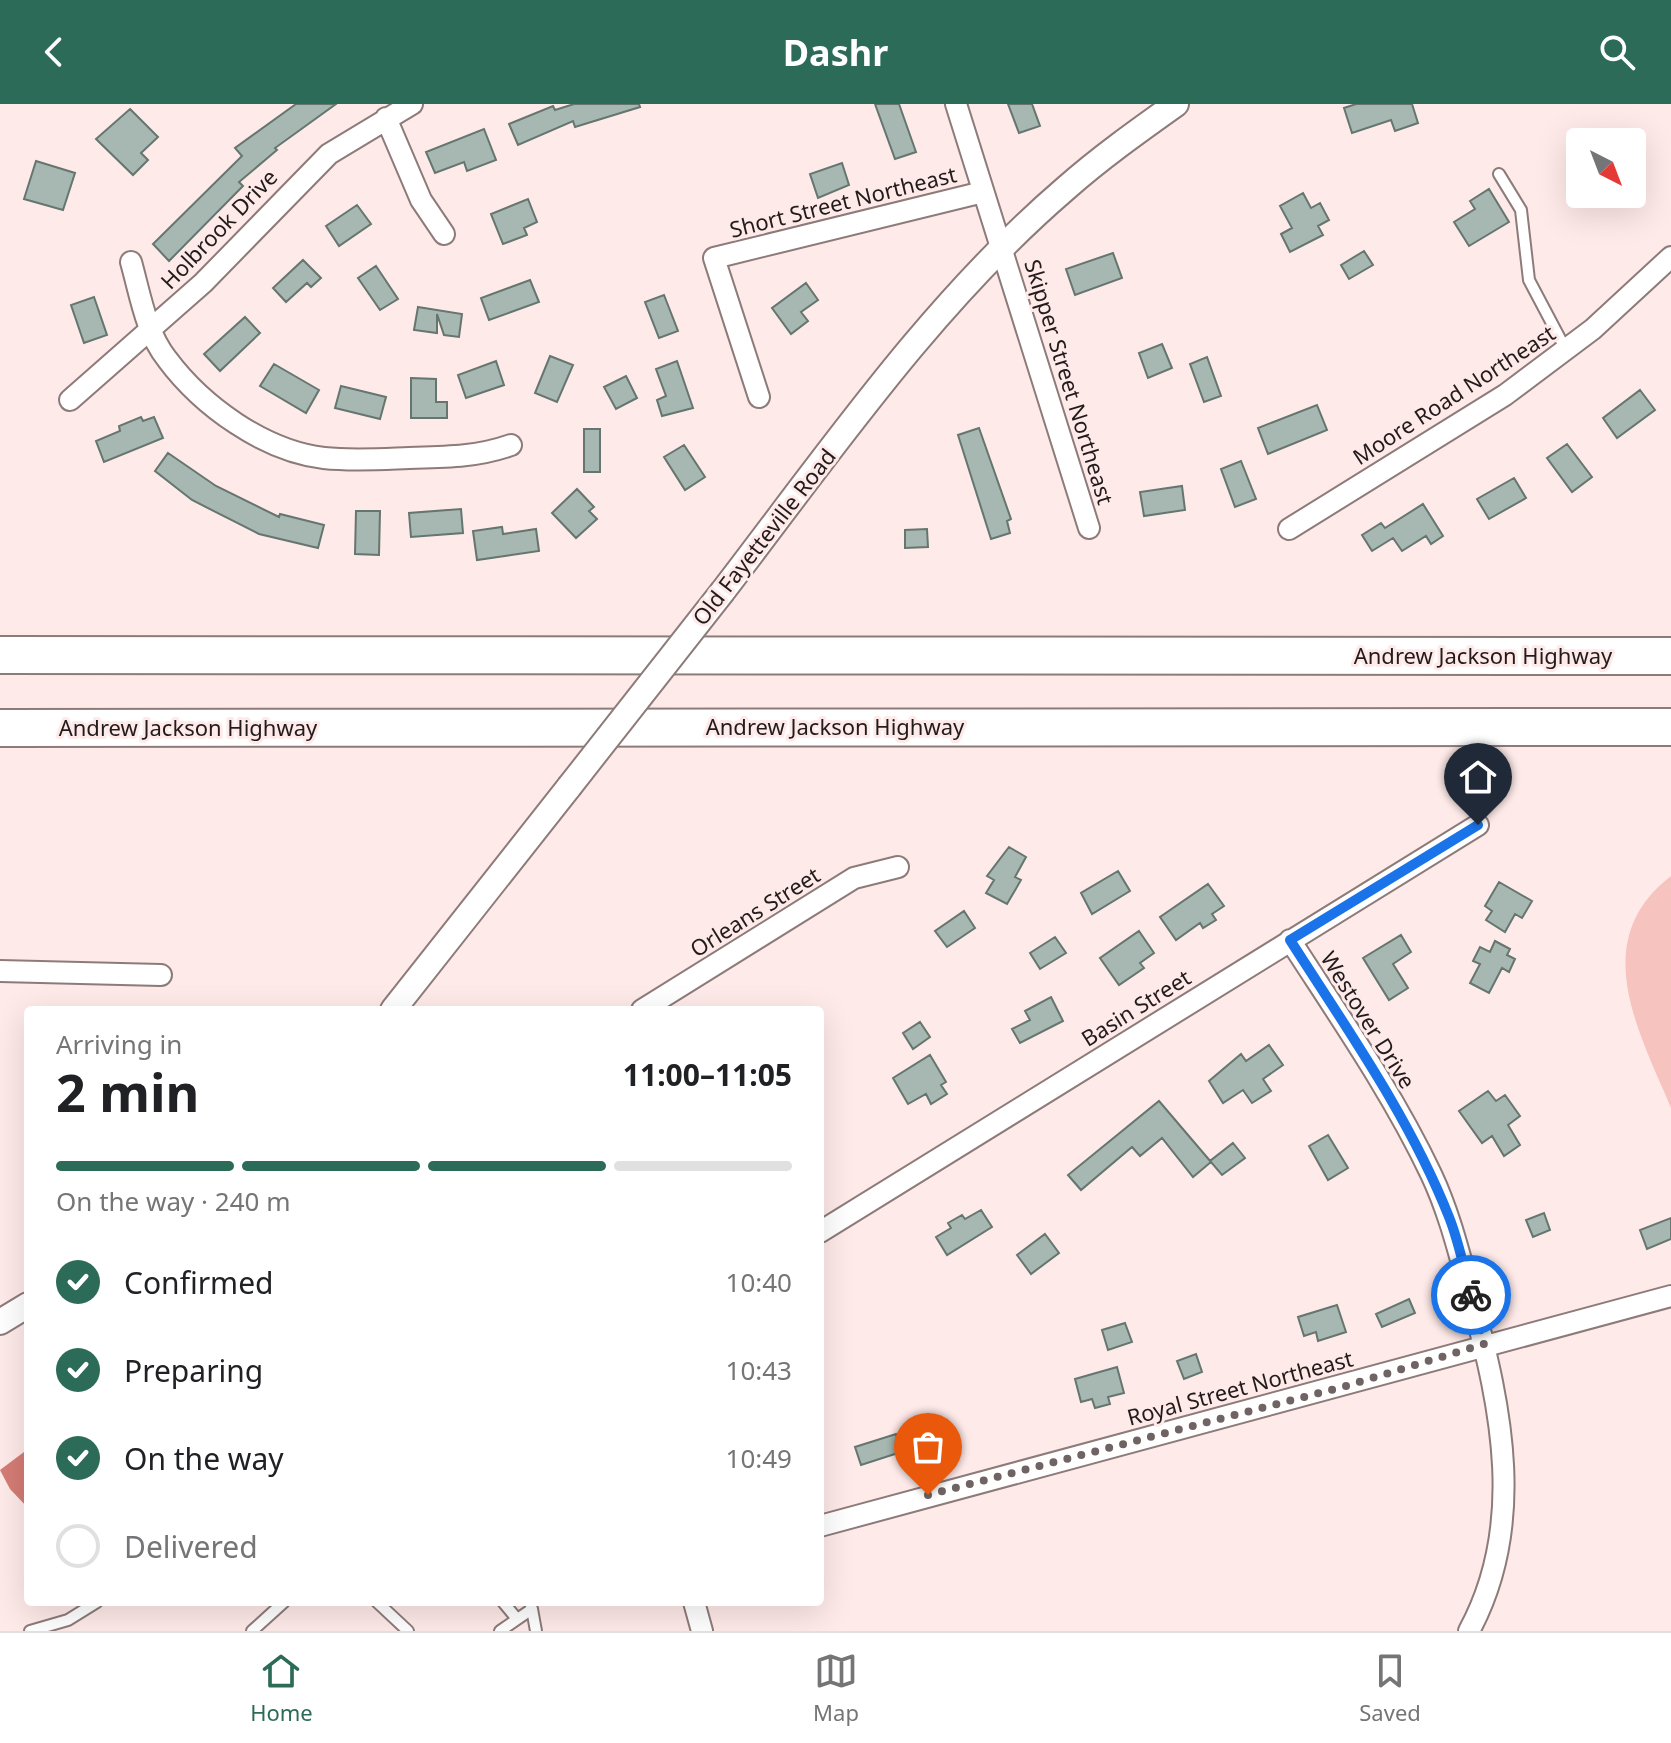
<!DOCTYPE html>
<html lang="en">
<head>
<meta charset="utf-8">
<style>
	body { margin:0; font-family:"Noto Sans",sans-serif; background:#f6f6f6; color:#202124; height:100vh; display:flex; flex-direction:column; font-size:30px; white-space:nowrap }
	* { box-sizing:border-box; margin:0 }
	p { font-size:26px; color:#757577 }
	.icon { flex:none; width:44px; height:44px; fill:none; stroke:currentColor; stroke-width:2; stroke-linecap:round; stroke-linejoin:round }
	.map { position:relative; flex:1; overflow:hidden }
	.drawer { position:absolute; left:24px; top:902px; width:800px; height:600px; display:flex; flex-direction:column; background:#fff; border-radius:8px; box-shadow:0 8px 32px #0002 }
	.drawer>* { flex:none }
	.needle { width:52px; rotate:138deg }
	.controls { position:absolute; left:1566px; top:24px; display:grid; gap:16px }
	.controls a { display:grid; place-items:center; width:80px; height:80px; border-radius:8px; background:#fff; box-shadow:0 8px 32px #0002; font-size:40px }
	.pin { position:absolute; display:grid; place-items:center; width:68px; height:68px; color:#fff; margin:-82px -34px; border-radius:50% 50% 50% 0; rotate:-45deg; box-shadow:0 0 8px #0007 }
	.pin .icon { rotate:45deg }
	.courier { position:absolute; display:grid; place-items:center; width:80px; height:80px; margin:-40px; border:6px solid #1a73e8; border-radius:50%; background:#fff; color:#222; box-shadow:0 2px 10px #0007 }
	.summary em { font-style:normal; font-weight:700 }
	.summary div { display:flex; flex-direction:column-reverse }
	.summary { display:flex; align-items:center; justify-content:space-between; height:136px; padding:0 32px }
	h1 { font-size:52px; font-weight:700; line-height:60px }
	.bar { display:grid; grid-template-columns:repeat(4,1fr); gap:12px 8px; align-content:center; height:96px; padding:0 32px }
	.bar i { height:10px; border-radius:6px; background:#e0e0e0 }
	.bar .current { background:#2c6b58 }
	.bar p { grid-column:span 4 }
	ol { padding:0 32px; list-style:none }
	li { display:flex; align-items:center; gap:24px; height:88px }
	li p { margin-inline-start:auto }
	li .icon { padding:8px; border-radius:50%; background:#2c6b58; color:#fff; stroke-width:4 }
	li:last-child { color:#757577 }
	li i { width:44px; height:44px; border:4px solid #e0e0e0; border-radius:50% }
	header { display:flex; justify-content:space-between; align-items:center; height:104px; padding:0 32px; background:#2c6b58; color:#fff; font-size:36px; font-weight:700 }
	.dock { display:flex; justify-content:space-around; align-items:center; height:112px; border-top:2px solid #e0e0e0; background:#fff; font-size:22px; color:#757577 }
	.dock a { display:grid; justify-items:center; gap:4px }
	.dock .current { color:#2c6b58 }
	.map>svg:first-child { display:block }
</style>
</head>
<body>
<header><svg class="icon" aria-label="back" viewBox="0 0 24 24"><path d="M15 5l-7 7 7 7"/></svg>Dashr<svg class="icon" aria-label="search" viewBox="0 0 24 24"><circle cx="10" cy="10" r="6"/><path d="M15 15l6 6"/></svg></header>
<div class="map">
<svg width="1671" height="1527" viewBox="0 0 1671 1527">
	<rect width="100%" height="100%" fill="#feeae8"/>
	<path fill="#f6c3be" d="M1671,772V1004C1639,927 1587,837 1671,772Z"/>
	<path fill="#d47c75" d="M28,1345V1404L10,1385L0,1366Z"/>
	<path fill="#a6b8b1" stroke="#65756f" stroke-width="2" d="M296,0H336L275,44L277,46L239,78L243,82L169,157L153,140L242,52L235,44Z
		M574,0H639L640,3L575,23L573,17L518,41L509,20L553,2L555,6Z
		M875,0H899L916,48L895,55Z
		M1008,0H1032L1040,22L1019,29Z
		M1356,0H1412L1418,19L1395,27L1391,16L1352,29L1344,4Z
		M130,5L158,33L141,49L148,56L133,71L96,35Z
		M484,25L496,56L467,67L464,58L435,69L426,48Z
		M36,57L75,69L63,106L24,95Z
		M842,59L849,81L818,94L810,70Z
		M1489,85L1509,118L1469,142L1454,118L1475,105L1470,97Z
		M1303,89L1311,104L1320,99L1329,116L1318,122L1323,131L1290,148L1281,130L1292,124L1280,102Z
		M528,95L537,118L524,124L527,131L503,140L491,110Z
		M357,101L371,120L339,142L326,122Z
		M1364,147L1373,161L1349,175L1341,161Z
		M1113,149L1122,174L1075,191L1066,165Z
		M303,156L321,174L311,183L307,179L286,198L273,184Z
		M376,162L398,195L380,206L358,174Z
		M530,176L539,198L489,216L481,194Z
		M806,179L818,196L801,208L808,217L791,230L772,204Z
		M664,191L678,227L659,234L645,198Z
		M94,193L107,231L84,239L71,201Z
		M418,203L462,210L459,233L444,231L437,210V229L414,226Z
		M245,213L260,229L220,267L204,250Z
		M1162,240L1172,264L1148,274L1139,249Z
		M550,252L573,261L557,298L535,289Z
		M1207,253L1221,292L1204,298L1190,260Z
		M496,257L504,281L466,294L458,271Z
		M677,257L693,304L662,312L657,296L666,292L656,265Z
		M274,260L319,286L306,309L260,282Z
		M626,272L637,294L616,305L604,283Z
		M411,274L436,275V298H447V314H411Z
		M341,282L386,293L380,315L335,304Z
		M1640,286L1655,306L1617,334L1603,314Z
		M1317,301L1327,326L1268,350L1258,324Z
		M141,313L143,317L154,313L163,334L104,358L96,337L120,327L119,322Z
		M979,324L1011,415L1007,417L1010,429L991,435L958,331Z
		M584,325H600V368H584Z
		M1567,340L1592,373L1572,388L1547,354Z
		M684,341L705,373L685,386L664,353Z
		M168,349L216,382L279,413L280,410L324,421L318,444L259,430L192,396L155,367Z
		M1241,357L1256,395L1235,403L1221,365Z
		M1514,374L1526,394L1489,415L1477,395Z
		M1182,382L1185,406L1144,412L1140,388Z
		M577,385L594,403L589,407L597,415L576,434L552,409Z
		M1423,400L1443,432L1431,440L1426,432L1402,447L1393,434L1372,447L1362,431L1381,419L1385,424Z
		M461,405L463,429L411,433L409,409Z
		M356,407H380L379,451L355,450Z
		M502,423L503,430L536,425L539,447L477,456L473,427Z
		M927,425L928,443L905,444V426Z
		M1009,743L1026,753L1015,773L1021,776L1007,800L986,789L994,776L987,772Z
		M1118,767L1130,787L1092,810L1081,789Z
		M1499,778L1532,797L1522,814L1515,810L1505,828L1486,816L1492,807L1485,802Z
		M1208,780L1224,802L1212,810L1216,816L1203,824L1200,819L1176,836L1160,813Z
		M964,807L975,824L947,843L935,827Z
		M1139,827L1154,849L1140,859L1144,864L1119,881L1100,854Z
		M1401,831L1411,848L1393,860L1408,884L1389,896L1363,854Z
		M1055,833L1066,849L1040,865L1030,849Z
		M1495,837L1510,845L1507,851L1515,855L1509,868L1502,864L1489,889L1470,879L1480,860L1473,857L1480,843L1490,848Z
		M1051,893L1063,917L1020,939L1012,925L1030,916L1025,907Z
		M920,918L930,933L913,945L903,929Z
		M1269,941L1283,961L1263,975L1271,987L1252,999L1243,986L1223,999L1209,977L1241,950L1246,957Z
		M930,951L946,978L941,981L947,990L931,1000L926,990L908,1000L893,974Z
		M1488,987L1496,997L1505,991L1520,1012L1508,1021L1520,1041L1504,1052L1492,1032L1482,1039L1459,1007Z
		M1159,997L1211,1058L1193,1073L1162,1034L1140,1052L1132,1043L1081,1086L1068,1071Z
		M1328,1031L1348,1064L1328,1076L1309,1042Z
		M1233,1039L1245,1054L1222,1071L1210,1057Z
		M981,1106L992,1123L947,1151L936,1133L951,1124L948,1119L962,1111L965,1115Z
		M1544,1109L1550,1126L1533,1133L1526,1116Z
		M1671,1114V1135L1647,1145L1640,1126Z
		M1045,1130L1059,1149L1031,1170L1017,1151Z
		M1409,1195L1415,1209L1382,1223L1376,1210Z
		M1337,1201L1346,1228L1318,1237L1316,1228L1304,1232L1298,1213Z
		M1125,1219L1132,1238L1108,1246L1102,1226Z
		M1196,1250L1202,1268L1184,1275L1177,1257Z
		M1117,1263L1124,1289L1108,1293L1110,1300L1095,1304L1092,1295L1081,1298L1075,1275Z
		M896,1330L901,1348L861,1361L855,1343Z"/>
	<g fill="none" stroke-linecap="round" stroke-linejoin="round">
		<defs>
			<path id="service" d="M1499,70L1521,106L1529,176L1566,246
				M377,1498L408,1527
				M503,1498L517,1515
				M532,1505L536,1527
				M30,1527L68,1516L97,1498
				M252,1527L284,1498
				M500,1527L532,1505L530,1498"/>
			<path id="minor" d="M956,0L1089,424
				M386,14L421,96L444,130
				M131,158C140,190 146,229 167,255C202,302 264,347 324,354C352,357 382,355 409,354C446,353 477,353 511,341
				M759,293L714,154L983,88
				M70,296L203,179L329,50L412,0
				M1289,425L1505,291L1593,225L1671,153
				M1290,836C1339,912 1392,988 1431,1070C1450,1110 1460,1153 1472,1196C1502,1305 1526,1422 1469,1527
				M0,867L161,871
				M642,906L854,774L898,763
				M820,1128L1478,721
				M820,1422L1671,1192
				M694,1498L702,1527"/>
			<path id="tertiary" d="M723,487C829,349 932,199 1065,85C1100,54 1138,27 1176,0
				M393,906L569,683
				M0,1218L28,1201"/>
			<path id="motorway" d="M0,551L1671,552
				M0,624L1671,623"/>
		</defs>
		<use href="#service" stroke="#8d7b7a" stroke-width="14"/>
		<use href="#minor" stroke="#8d7b7a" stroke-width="24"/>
		<use href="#tertiary" stroke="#8d7b7a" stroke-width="28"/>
		<use href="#motorway" stroke="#8d7b7a" stroke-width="40"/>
		<use href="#service" stroke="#fff" stroke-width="10"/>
		<use href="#minor" stroke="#fff" stroke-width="20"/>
		<use href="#tertiary" stroke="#fff" stroke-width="24"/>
		<use href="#motorway" stroke="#fff" stroke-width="36"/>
		<defs>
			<path id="tertiary-bridge" d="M569,683L723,487"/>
		</defs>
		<use href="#tertiary-bridge" stroke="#8d7b7a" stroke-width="28" stroke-linecap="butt"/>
		<use href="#tertiary-bridge" stroke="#fff" stroke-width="24"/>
	</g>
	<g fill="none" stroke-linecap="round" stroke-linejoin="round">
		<path stroke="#6f6363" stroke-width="8" stroke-dasharray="0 14.4" d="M928,1391L1346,1282L1484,1240L1471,1191"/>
		<path stroke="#1a73e8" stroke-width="10" d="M1471,1191C1464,1165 1459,1138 1449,1113C1410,1014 1347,925 1290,836L1478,721"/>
	</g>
	<g text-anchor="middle" stroke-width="6" stroke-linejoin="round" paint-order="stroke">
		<g font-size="22" fill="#221b1b" stroke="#feeae8">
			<text transform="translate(843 98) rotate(-14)" y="8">Short Street Northeast</text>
			<text transform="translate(219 125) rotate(-46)" y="8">Holbrook Drive</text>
			<text transform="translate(1069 278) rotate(73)" y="8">Skipper Street Northeast</text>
			<text transform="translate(1454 291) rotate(-33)" y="8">Moore Road Northeast</text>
			<text transform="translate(764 433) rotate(-52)" y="8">Old Fayetteville Road</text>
			<text x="1483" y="560">Andrew Jackson Highway</text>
			<text x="835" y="631">Andrew Jackson Highway</text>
			<text x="188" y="632">Andrew Jackson Highway</text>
			<text transform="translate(755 808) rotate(-32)" y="8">Orleans Street</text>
			<text transform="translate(1136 904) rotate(-32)" y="8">Basin Street</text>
			<text transform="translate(1368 916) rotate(58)" y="8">Westover Drive</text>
			<text transform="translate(1240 1284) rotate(-15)" y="8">Royal Street Northeast</text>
		</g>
	</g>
</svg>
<div class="controls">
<a><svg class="needle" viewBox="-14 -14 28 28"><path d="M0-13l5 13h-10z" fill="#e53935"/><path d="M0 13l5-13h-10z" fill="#757577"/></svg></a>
</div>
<div class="pin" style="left:928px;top:1391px;background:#ea580c"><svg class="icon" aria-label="bag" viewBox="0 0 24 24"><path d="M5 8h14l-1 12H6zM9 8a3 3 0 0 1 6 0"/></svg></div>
<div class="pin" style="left:1478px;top:721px;background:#1f2937"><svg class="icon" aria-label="home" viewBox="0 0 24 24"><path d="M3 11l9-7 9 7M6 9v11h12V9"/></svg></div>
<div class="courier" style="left:1471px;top:1191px"><svg class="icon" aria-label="bike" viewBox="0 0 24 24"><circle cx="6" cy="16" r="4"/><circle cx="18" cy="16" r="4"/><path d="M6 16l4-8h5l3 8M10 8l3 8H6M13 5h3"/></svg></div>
<section class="drawer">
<div class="summary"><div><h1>2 min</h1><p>Arriving in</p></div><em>11:00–11:05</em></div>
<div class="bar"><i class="current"></i><i class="current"></i><i class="current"></i><i></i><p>On the way · 240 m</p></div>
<ol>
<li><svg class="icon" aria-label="check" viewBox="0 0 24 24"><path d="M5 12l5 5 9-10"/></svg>Confirmed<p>10:40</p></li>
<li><svg class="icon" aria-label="check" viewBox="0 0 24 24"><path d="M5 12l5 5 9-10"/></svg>Preparing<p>10:43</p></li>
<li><svg class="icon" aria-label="check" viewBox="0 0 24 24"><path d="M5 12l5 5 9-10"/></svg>On the way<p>10:49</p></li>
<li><i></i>Delivered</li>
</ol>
</section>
</div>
<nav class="dock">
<a class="current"><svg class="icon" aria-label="home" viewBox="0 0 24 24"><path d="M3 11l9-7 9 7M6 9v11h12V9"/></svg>Home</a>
<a><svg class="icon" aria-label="map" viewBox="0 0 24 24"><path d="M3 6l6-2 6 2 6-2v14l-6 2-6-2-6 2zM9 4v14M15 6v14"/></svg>Map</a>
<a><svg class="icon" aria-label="saved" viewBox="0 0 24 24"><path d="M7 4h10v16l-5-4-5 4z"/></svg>Saved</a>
</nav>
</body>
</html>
